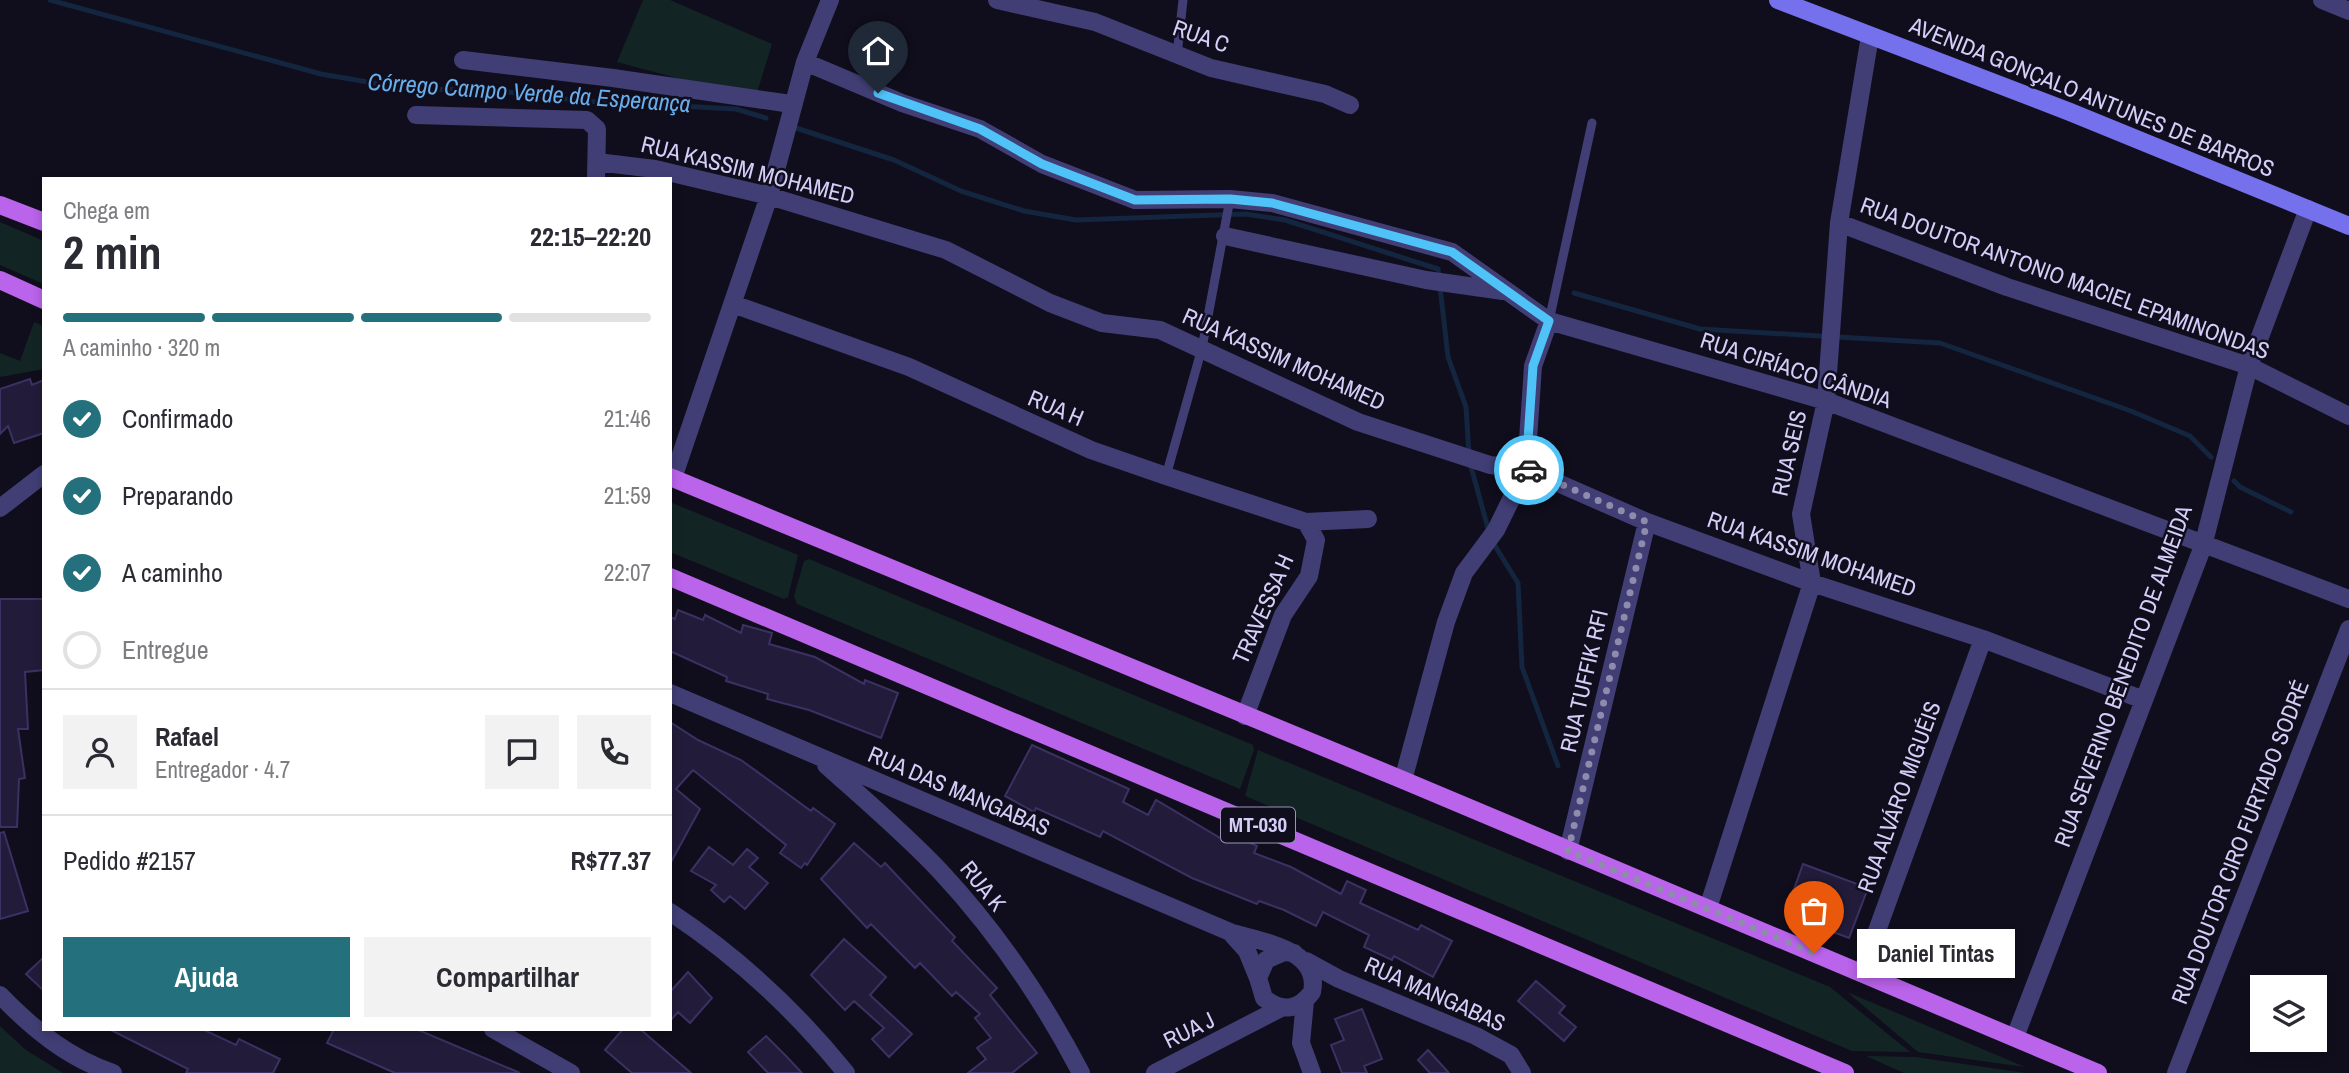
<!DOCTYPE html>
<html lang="pt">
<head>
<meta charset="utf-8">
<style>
	body { margin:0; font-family:"Archivo Narrow",sans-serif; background:#f2f2f3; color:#2b2b33; height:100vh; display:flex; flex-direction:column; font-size:26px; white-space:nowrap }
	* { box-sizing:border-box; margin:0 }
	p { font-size:23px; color:#7c7c81 }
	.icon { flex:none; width:38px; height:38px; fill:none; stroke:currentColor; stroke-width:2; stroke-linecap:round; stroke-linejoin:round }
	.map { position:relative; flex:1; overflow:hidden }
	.drawer { position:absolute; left:42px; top:177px; width:630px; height:854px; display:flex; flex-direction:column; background:#fff; border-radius:0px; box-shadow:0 4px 10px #0003 }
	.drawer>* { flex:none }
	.tools { position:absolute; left:2250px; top:975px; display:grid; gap:14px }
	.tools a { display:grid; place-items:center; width:77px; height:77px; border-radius:0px; background:#fff; box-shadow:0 4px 10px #0003; font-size:35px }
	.pin { position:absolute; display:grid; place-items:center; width:60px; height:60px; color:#fff; margin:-72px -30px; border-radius:50% 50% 50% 0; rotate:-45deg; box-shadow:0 0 7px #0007 }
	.pin .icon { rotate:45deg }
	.courier { position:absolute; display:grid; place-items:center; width:70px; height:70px; margin:-35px; border:5px solid #4fc3f7; border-radius:50%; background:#fff; color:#222; box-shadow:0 2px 9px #0007 }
	.bubble { position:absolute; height:49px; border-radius:0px; background:#fff; box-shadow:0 4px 10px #0003; font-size:23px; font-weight:800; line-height:49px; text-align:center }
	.overview em { font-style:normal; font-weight:800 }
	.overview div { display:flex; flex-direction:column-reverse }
	.overview { display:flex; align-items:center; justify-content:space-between; height:119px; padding:0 21px }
	h1 { font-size:46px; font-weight:800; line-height:52px }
	.bar { display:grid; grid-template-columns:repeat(4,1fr); gap:10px 7px; align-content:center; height:84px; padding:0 21px }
	.bar i { height:9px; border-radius:5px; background:#e1e1e2 }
	.bar .selected { background:#24707d }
	.bar p { grid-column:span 4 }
	.line { display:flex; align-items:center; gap:18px; padding:0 21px; border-top:2px solid #e1e1e2 }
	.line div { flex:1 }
	.round { display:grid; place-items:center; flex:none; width:74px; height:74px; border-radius:0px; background:#f2f2f3 }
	ol { padding:0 21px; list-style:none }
	li { display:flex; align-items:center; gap:21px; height:77px }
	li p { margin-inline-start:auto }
	li .icon { padding:7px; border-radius:50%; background:#24707d; color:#fff; stroke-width:4 }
	li:last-child { color:#7c7c81 }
	li i { width:38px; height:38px; border:4px solid #e1e1e2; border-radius:50% }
	.primary-button { display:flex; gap:14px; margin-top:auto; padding:14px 21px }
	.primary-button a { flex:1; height:80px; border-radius:0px; background:#24707d; color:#fff; font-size:28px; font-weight:800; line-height:80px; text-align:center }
	.primary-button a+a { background:#f2f2f3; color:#2b2b33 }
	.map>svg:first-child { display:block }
</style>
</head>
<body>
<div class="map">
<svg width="2349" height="1073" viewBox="0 0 2349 1073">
	<rect width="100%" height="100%" fill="#100e1c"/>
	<path fill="#122524" d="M643,0H670L772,44L755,99L617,62Z
		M0,222L44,241V284L0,265Z
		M34,322L44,326V369L0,377V353L20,361Z
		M670,502L798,555L788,597L784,599L670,552Z
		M809,559L1253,745L1254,750L1240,789L797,604L794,596L804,561Z
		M1258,750L1830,987L1910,1052L1852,1051L1245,796Z
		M1847,992L2025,1067L1918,1052Z
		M0,1026L26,1050L63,1073H0Z
		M1866,1056L1915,1057L2026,1073H1904Z"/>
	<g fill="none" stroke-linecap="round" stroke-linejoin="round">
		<path stroke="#13253f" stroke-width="5" d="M50,0L321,74L409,89L491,90L582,101L736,109L766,118
			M796,128L894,160L961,191L1024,211L1076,220L1245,214L1285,220L1438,269L1448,357L1466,407L1469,454
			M1574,293L1700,329L1940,343L2131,411L2190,436L2211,457
			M1470,463L1489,532
			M2234,481L2240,487L2291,512
			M1492,541L1518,583L1522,667L1558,766"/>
	</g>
	<path fill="#221c3a" stroke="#3b3163" stroke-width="2" d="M30,379L32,385L44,380V433L14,443L8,426L0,434V389Z
		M0,599H44V670L25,672L28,729H18L25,778L19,779L17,827H0Z
		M678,610L703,620L705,615L741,633L743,625L772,633L769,644L815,657L864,684L865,680L898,693L881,738L809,710L767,699L768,694L726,681L727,677L670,651V617L675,619Z
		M670,722L698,740L741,760L811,811L813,808L835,824L807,865L805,863L801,868L780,853L786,845L693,770L676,789L700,809L670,864Z
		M1032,745L1129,789L1123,802L1148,815L1156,800L1222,839L1225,831L1257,846L1254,853L1291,867L1341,894L1347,881L1366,890L1360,903L1418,930L1421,925L1452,941L1433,977L1394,956L1392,960L1364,947L1369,935L1323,912L1316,926L1284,910L1259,901L1257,904L1192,878L1103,831L1100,837L1036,808L1034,812L1005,796Z
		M4,832L28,911L0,919V833Z
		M854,843L881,867L885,863L955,937L952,941L997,988L990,995L1037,1053L1012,1073H968L986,1059L977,1048L991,1038L975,1018L980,1014L956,992L952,996L920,963L915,968L871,924L867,928L821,879Z
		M709,847L733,865L747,849L758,858L749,867L768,883L745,909L730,896L724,902L711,890L716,885L691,871Z
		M1803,864L1868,888L1849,938L1785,914Z
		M844,939L886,977L870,995L912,1034L889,1057L872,1039L884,1028L854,1001L845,1010L811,975Z
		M44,957V991L26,974Z
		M688,972L712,998L690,1023L678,1012L670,1021V992Z
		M1536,981L1565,1006L1559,1013L1576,1027L1564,1041L1518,1001Z
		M1362,1009L1382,1059L1364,1066L1367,1073H1342L1331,1045L1344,1040L1335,1019Z
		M109,1029H202L236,1045L239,1039L280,1059L273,1073H186L188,1069Z
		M334,1029H416L520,1073H395L327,1043Z
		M623,1029H640L691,1073H632L605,1050Z
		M766,1036L786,1056L802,1073H768L748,1052Z
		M1428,1050L1449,1073H1430L1418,1060Z"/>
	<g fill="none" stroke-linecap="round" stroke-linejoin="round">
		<path stroke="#413e75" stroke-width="9" d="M1177,55L1183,0
			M1549,321L1592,123
			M1166,476L1202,348L1230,199"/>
		<path stroke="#413e75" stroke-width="18" d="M997,0L1095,22L1211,68L1325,94L1350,105
			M2322,0L2349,11
			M463,60L613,78L791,104
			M805,62L902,103L980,129L1042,164L1135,200L1230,199L1272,203L1452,252L1549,321L1826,401L2349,599
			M416,115L587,120L597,129L596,178
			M597,162L655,169L769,196L946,250L1050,303L1102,323L1160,330L1358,422L1490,465L1526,469L1647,522L1812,583L1983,639L2141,699
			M1839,223L2007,287L2249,366L2349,416
			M1225,236L1426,280L1503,291
			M733,304L909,367L1091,450L1166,476L1306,522L1368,519
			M673,478L769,196L805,62L830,0
			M0,508L44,474
			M670,693L1230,932C1261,942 1321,949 1312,992C1299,1010 1282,1013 1264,998L1258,978L1266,960L1284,952L1294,953
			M1245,716L1283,615L1309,576L1316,540L1306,522
			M826,765C865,800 904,833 940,871C995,930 1044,1002 1081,1073
			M1403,780L1446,622L1464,573L1496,530L1526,469L1533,366L1549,321
			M1568,851L1647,522
			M1708,908L1812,583L1801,514L1826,401L1839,223L1870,36
			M670,912C737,956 796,1011 846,1073
			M1230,932L1247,951L1258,978
			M1306,961L1339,979L1476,1036L1511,1055L1522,1073
			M1862,972L1983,639
			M0,995C33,1029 68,1058 113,1073
			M1305,1001L1301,1043L1312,1073
			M493,1029L571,1073
			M2015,1037L2203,546L2249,366L2308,209
			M1155,1073L1281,1008
			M2176,1073L2349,629"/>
		<path stroke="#7571ed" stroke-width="18" d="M1778,0L2070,112L2349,226"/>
		<path stroke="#ba63eb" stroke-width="18" d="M0,205L44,222
			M0,280L44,300
			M670,477L1403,780L2098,1073
			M670,577L1845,1073"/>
	</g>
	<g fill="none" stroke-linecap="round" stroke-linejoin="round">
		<path stroke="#8f8bac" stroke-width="7" stroke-dasharray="0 12.6" d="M1529,470L1647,522L1568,851L1814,953"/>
		<path stroke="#4fc3f7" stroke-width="9" d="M878,93L980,129L1042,164L1135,200L1230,199L1272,203L1452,252L1549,321L1533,366L1526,469L1529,470"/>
	</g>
	<g text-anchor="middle" stroke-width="5" stroke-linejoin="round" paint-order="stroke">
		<rect fill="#100e1c" stroke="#9994b7" stroke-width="2" x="1221" y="807.5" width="74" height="35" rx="5"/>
		<g font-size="21" font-weight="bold" fill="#d4cef9">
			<text x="1258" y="832">MT-030</text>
		</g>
		<g font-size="23" fill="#d4cef9" stroke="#100e1c">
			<text transform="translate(1201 36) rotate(19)" y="8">RUA C</text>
			<text transform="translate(2092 97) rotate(22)" y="8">AVENIDA GONÇALO ANTUNES DE BARROS</text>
			<text transform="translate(748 170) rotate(14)" y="8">RUA KASSIM MOHAMED</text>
			<text transform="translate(2065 278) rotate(20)" y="8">RUA DOUTOR ANTONIO MACIEL EPAMINONDAS</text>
			<text transform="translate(1284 359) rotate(24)" y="8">RUA KASSIM MOHAMED</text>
			<text transform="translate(1796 370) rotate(18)" y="8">RUA CIRÍACO CÂNDIA</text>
			<text transform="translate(1056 408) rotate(23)" y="8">RUA H</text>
			<text transform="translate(1789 453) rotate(-77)" y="8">RUA SEIS</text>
			<text transform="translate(1812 554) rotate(19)" y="8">RUA KASSIM MOHAMED</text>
			<text transform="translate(1263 609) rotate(-66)" y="8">TRAVESSA H</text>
			<text transform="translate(2123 676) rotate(-70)" y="8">RUA SEVERINO BENEDITO DE ALMEIDA</text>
			<text transform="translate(1584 681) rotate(-77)" y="8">RUA TUFFIK RFI</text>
			<text transform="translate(959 791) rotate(23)" y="8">RUA DAS MANGABAS</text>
			<text transform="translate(1899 797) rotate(-70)" y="8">RUA ALVÁRO MIGUÉIS</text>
			<text transform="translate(2240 842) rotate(-69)" y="8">RUA DOUTOR CIRO FURTADO SODRÉ</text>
			<text transform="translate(983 886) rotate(51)" y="8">RUA K</text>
			<text transform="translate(1435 994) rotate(24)" y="8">RUA MANGABAS</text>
			<text transform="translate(1189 1030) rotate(-26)" y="8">RUA J</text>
		</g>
		<g font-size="24" font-style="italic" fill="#69aeec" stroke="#100e1c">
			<text transform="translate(529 93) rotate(4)" y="8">Córrego Campo Verde da Esperança</text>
		</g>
	</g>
</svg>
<div class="tools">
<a><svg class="icon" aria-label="layers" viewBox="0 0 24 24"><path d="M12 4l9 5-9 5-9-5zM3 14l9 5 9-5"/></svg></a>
</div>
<div class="pin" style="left:1814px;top:953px;background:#ea580c"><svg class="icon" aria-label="bag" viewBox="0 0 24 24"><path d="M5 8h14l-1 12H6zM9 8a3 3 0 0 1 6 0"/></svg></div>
<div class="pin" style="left:878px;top:93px;background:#1f2937"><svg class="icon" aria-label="home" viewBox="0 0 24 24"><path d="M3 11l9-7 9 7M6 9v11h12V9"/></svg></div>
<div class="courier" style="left:1529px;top:470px"><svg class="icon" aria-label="car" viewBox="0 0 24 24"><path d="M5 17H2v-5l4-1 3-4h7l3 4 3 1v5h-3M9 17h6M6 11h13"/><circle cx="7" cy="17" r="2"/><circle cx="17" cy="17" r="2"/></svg></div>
<div class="bubble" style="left:1857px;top:929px;width:158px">Daniel Tintas</div>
<section class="drawer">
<div class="overview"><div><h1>2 min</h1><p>Chega em</p></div><em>22:15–22:20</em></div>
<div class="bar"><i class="selected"></i><i class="selected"></i><i class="selected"></i><i></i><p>A caminho · 320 m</p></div>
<ol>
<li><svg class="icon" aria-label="check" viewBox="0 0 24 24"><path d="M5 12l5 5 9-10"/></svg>Confirmado<p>21:46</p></li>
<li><svg class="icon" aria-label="check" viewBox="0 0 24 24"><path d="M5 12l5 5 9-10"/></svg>Preparando<p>21:59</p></li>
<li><svg class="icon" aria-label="check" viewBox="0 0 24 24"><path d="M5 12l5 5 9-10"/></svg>A caminho<p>22:07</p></li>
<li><i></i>Entregue</li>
</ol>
<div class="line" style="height:126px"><a class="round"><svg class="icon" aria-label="person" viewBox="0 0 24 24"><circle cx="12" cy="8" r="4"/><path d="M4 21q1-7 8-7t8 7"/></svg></a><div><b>Rafael</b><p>Entregador · 4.7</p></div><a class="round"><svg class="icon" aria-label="chat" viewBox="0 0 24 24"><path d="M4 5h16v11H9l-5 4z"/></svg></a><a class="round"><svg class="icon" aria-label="phone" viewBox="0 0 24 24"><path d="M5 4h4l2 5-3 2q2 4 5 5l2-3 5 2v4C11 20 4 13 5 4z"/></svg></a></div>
<div class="line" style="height:91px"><div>Pedido #2157</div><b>R$77.37</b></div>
<div class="primary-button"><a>Ajuda</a><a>Compartilhar</a></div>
</section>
</div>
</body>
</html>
